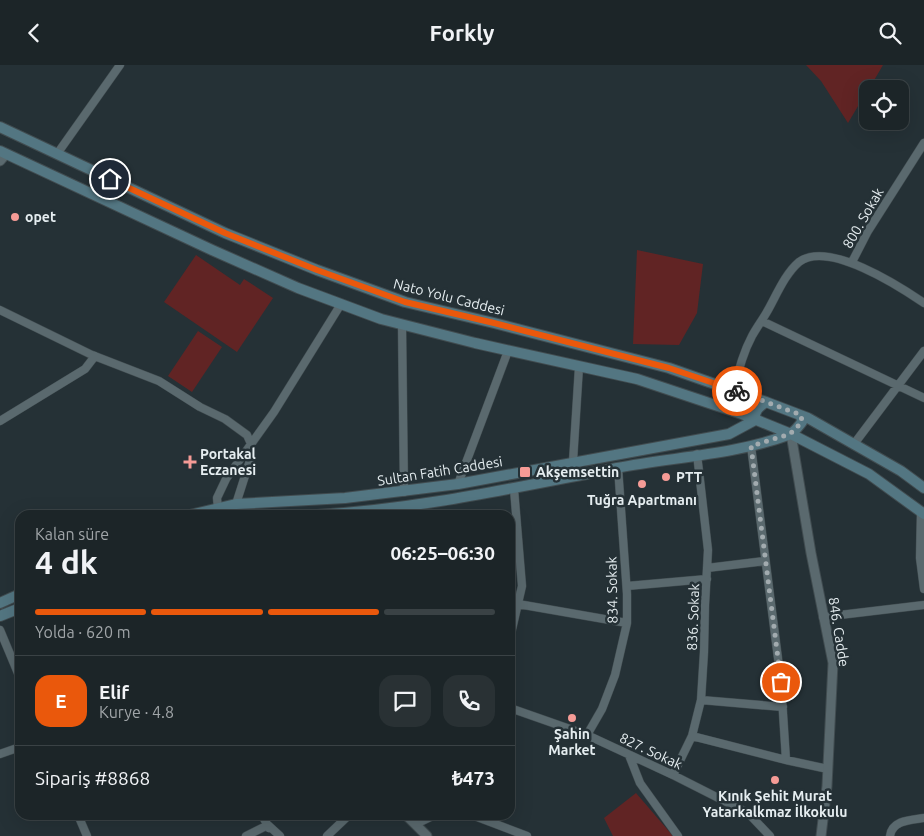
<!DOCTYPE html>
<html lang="tr">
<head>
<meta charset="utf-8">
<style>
	body { margin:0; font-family:Ubuntu,sans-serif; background:#293134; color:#f1f3f6; height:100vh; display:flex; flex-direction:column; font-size:19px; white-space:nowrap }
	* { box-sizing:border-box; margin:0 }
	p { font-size:16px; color:#a0a5a8 }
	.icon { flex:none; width:28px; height:28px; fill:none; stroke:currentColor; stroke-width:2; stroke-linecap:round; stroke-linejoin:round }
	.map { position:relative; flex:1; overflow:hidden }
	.side { position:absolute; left:15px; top:445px; width:500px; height:310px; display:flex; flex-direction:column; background:#1c2528; border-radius:15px; box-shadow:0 5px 20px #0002,0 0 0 1px #3a4245 }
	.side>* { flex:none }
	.tools { position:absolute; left:859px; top:15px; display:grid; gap:10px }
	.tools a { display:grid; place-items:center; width:50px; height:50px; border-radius:10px; background:#1c2528; box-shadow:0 5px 20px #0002,0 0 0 1px #3a4245; font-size:25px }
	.pin { position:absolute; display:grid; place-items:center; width:42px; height:42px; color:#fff; margin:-21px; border:2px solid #fff; border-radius:50%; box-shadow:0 1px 5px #0007 }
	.courier { position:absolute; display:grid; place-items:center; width:50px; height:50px; margin:-25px; border:4px solid #ea580c; border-radius:50%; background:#fff; color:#222; box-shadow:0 1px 6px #0007 }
	.summary em { font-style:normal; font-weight:700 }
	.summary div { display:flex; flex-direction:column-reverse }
	.summary { display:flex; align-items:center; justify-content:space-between; height:85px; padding:0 20px }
	h1 { font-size:32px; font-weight:700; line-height:38px }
	.bar { display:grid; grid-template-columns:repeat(4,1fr); gap:8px 5px; align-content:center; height:60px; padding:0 20px }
	.bar i { height:6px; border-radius:4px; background:#3a4245 }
	.bar .active { background:#ea580c }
	.bar p { grid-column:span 4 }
	.line { display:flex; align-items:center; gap:12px; padding:0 20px; border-top:1px solid #3a4245 }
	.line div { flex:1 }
	.round { display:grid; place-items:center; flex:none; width:52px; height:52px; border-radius:15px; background:#293134 }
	header { display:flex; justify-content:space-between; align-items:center; height:65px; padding:0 20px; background:#1c2528; font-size:22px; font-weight:700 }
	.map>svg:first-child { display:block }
</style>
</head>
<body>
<header><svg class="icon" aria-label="back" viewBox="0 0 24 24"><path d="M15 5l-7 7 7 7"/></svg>Forkly<svg class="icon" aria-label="search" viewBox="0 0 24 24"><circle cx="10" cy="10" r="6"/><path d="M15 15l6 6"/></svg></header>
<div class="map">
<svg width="924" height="771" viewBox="0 0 924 771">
	<rect width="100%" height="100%" fill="#253136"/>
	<path fill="#612424" d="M806,0H883L869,24H868L867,26L848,58L821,16Z
		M637,185L703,199L697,248L679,280L633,279Z
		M196,190L240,220L244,214L273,233L237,287L164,237Z
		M198,266L222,282L192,327L168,311Z
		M636,728L673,771H613L604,753Z"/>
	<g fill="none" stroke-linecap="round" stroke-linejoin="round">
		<defs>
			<path id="minor" d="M57,89L120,0
				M852,197L868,166L924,78
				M0,245L92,290L159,316L200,342L225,354L247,370L251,379L252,389L236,439
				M762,256L924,333
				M402,259L404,427
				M734,325C738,306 743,288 752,271C757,262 763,254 768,245C777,229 785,209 799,197C828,175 899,221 924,238
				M0,356L85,304L95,291
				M854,379L924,286
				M751,381L781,617L786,695
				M572,412L579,302
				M458,419L508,286
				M218,444L217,433L226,414L274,347L341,239
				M921,446L920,493L924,524
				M707,503L765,496
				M627,521L707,514
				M518,539L627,558
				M823,552L924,540
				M0,565L20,613
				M510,573L522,521L514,424
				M701,635L783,642
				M510,643L587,670L673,710L748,748L770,771
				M587,670L602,644L615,610L627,558V529L618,402
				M692,671L786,695L828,704
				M0,689L20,682
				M629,690L640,718L678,771
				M673,710L692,671L701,635L704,587L705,540L708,485L697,389
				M78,750L87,771
				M262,750L269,763
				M472,750L527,771
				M416,759L435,750
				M246,771L268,760L280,771
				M327,771L349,750
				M890,771C892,755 911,755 924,753"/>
			<path id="tertiary" d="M0,96L6,89
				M791,369L811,488L833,598L827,721L821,771
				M406,750L427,771"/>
			<path id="secondary" d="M0,62L225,168L317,205L405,237L494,258L669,303L766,337L808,353L901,406L924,423
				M0,86L212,185L298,223L381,254L475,278L637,314L742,349L791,369L869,409L924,449
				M190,450L236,439L345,433L458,419L729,369L755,355C754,345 759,342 766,337
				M317,450C420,444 516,422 617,403C673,392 734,390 788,370C794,368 798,362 802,357L801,351
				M0,538L20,529
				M0,551L20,543"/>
		</defs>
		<use href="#minor" stroke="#414c50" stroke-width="9"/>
		<use href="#tertiary" stroke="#414c50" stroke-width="11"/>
		<use href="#secondary" stroke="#414c50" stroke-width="12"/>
		<use href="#minor" stroke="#5a696e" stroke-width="8"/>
		<use href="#tertiary" stroke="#5a696e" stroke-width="9"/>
		<use href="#secondary" stroke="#537682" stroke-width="10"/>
	</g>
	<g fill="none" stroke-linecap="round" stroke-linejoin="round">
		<path stroke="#a2abaf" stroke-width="5" stroke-dasharray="0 9" d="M737,326L801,350L802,357L790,369L751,381L781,617"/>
		<path stroke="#ea580c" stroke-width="6" d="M110,114L225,168L317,205L405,237L494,258L669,303L737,326"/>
	</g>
	<g fill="#f59b96" stroke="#253136" stroke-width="2">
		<circle cx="15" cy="152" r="5"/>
		<path d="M187.5 389.5h5v5h5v5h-5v5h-5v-5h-5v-5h5z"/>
		<rect x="519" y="401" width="12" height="12" rx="2.5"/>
		<circle cx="666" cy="412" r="5"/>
		<circle cx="642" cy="419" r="5"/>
		<circle cx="572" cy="653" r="5"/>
		<circle cx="775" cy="715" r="5"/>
	</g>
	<g text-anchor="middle" stroke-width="5" stroke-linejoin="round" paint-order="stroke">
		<g font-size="14" font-weight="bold" fill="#e5edf0" stroke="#253136" text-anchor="start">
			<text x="25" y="157">opet</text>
			<text x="200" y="394">Portakal<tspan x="200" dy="16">Eczanesi</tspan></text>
			<text x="536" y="412">Akşemsettin</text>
			<text x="676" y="417">PTT</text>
			<text x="642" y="440" text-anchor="middle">Tuğra Apartmanı</text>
			<text x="572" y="674" text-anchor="middle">Şahin<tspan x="572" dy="16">Market</tspan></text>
			<text x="775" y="736" text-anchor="middle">Kınık Şehit Murat<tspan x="775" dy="16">Yatarkalkmaz İlkokulu</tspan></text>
		</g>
		<g font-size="14" fill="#e5edf0" stroke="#253136">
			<text transform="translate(863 153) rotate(-60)" y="5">800. Sokak</text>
			<text transform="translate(449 232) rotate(14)" y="5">Nato Yolu Caddesi</text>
			<text transform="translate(440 406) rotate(-9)" y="5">Sultan Fatih Caddesi</text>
			<text transform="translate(612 525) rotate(-91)" y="5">834. Sokak</text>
			<text transform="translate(693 552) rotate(-88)" y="5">836. Sokak</text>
			<text transform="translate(839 567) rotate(81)" y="5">846. Cadde</text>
			<text transform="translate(651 686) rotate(25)" y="5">827. Sokak</text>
		</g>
	</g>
</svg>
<div class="tools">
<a><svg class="icon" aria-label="locate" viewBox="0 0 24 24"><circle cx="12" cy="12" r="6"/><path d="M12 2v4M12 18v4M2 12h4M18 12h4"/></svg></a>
</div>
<div class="pin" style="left:781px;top:617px;background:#ea580c"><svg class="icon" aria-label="bag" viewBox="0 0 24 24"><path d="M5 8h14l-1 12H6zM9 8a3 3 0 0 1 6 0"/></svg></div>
<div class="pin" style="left:110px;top:114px;background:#1f2937"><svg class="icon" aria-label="home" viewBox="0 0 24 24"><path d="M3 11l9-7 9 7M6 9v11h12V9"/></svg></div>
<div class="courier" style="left:737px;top:326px"><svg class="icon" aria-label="bike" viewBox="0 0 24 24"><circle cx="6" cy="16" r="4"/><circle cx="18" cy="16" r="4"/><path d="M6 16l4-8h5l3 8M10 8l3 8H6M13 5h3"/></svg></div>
<section class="side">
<div class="summary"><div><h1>4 dk</h1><p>Kalan süre</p></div><em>06:25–06:30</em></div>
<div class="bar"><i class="active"></i><i class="active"></i><i class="active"></i><i></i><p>Yolda · 620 m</p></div>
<div class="line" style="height:90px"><b class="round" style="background:#ea580c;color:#fff">E</b><div><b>Elif</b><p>Kurye · 4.8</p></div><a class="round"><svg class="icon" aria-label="chat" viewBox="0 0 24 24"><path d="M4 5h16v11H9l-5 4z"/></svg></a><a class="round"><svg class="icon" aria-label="phone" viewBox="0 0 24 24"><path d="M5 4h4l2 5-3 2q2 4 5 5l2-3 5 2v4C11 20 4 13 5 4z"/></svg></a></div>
<div class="line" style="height:65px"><div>Sipariş #8868</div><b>₺473</b></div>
</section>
</div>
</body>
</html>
